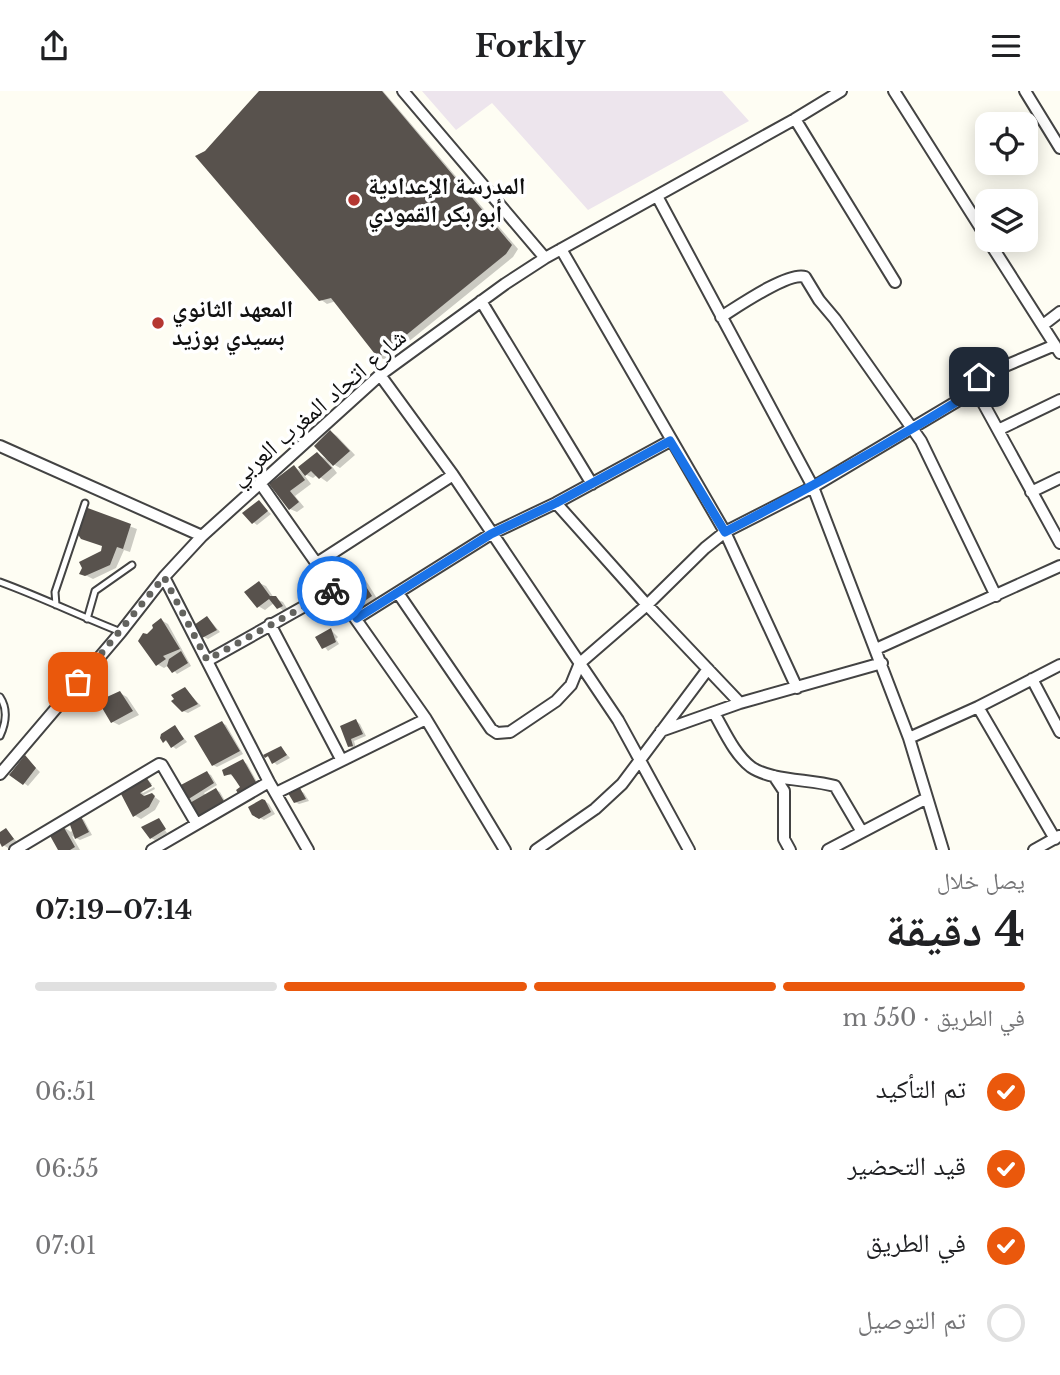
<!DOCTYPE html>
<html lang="ar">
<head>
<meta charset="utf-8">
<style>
	body { margin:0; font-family:"Libre Baskerville","Noto Naskh Arabic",serif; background:#f2f2f2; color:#202124; direction:rtl; height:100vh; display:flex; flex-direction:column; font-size:26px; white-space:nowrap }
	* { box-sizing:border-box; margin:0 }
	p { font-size:23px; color:#757577 }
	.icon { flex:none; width:38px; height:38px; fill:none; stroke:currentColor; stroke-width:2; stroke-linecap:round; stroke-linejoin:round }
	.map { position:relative; height:759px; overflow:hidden; direction:ltr }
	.drawer { display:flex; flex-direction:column; background:#fff; flex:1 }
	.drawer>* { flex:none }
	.controls { position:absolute; left:975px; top:21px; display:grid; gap:14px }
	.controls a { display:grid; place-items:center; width:63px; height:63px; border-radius:14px; background:#fff; box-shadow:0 4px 18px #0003; font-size:35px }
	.pin { position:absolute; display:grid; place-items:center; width:60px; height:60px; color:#fff; margin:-30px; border-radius:14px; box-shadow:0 4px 10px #0006 }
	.courier { position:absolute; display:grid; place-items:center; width:70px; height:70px; margin:-35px; border:5px solid #1a73e8; border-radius:50%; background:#fff; color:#222; box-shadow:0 2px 9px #0007 }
	.head em { font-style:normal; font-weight:700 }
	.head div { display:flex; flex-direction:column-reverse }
	.head { display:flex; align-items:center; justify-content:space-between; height:119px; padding:0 35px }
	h1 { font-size:46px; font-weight:700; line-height:52px }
	.bar { display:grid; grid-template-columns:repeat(4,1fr); gap:10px 7px; align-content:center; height:84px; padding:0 35px }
	.bar i { height:9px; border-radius:5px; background:#e0e0e0 }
	.bar .on { background:#ea580c }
	.bar p { grid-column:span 4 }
	ol { padding:0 35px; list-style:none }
	li { display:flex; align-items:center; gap:21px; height:77px }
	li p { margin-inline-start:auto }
	li .icon { padding:7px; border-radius:50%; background:#ea580c; color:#fff; stroke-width:4 }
	li:last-child { color:#757577 }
	li i { width:38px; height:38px; border:4px solid #e0e0e0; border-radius:50% }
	header { display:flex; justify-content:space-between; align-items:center; height:91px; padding:0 35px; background:#fff; font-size:32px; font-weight:700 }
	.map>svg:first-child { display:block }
</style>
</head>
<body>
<header><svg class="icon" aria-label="menu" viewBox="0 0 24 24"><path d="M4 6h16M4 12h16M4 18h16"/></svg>Forkly<svg class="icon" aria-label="share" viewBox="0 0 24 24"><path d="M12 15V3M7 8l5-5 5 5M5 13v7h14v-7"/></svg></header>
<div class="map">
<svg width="1060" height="759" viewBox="0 0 1060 759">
	<rect width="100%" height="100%" fill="#fefdf3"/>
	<path fill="#ede5ed" d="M422,0H722L749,30L588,119L492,12L456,39Z"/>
	<path fill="#0003" d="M261,0H383L518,158L513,166L386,269L379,266L336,210L327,213L320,208L206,61Z
		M331,341L337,345L355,364L340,377L328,370L337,382L327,391L317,384L313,387L305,383L317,363L330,370Z
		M294,376L301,380L311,393L295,405L304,416L297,421L290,418L272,394Z
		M259,412L271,423L257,434L253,431Z
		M86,419L137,438L130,461L124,459L116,477L93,488L81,482L102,461L104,456Z
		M353,477L360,480L378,509L365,517L358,513Z
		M259,492L266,495L274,507L283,511L288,519L285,521L274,512L265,519L258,515Z
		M208,527L220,541L208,548L204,546Z
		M161,529L168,533L191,575L177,583L169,574L164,577L157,573L147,545Z
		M331,539L338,546L336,548L339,553L328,560L317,546Z
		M185,598L201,615L188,622L183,620Z
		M120,602L127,606L139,624L119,634L113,631Z
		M356,630L360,633L366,645L354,650L356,657L354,658L349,655L342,636Z
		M222,632L226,634L243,663L217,676L213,674Z
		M175,636L187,651L176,658L162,647Z
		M281,657L290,667L277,674L266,664Z
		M26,667L40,681L28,695L24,692Z
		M243,670L247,673L260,696L243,697L234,685L226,683Z
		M207,682L211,684L217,694L204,702L206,705L216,699L220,701L228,715L204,726L200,724L194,712L188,708Z
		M144,685L152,693L140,700L143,702L154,696L155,698L144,704L146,706L152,704L160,710L155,719L141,728L134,724L123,704L134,696L140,699L134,691Z
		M299,699L304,702L309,710L299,713L295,711Z
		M265,710L269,713L275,723L264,729L253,723Z
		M80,726L84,729L92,744L80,749L72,745L80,759H60L62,735L71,741Z
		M158,729L167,742L155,749L151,747Z
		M6,739L17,751L8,757L0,752V743Z"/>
	<path fill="#58524d" d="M259,0H382L512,154L506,163L378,267L331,207L319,210L195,65L205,60Z
		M330,339L350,360L333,375L314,355Z
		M317,361L332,377L319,388L311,380L305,385L298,376Z
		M294,374L305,389L290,400L299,411L289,419L269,393Z
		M259,409L268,420L252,433L242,422Z
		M85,416L131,433L123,458L117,456L110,474L85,485L79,483L82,477L79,471L101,460L102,455L81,448L77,442Z
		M353,475L372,505L357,515L339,484Z
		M259,490L270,505H276L283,515L277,518L269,508L257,517L244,501Z
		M207,525L217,539L202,547L194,534Z
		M161,527L180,558L163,565L166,568L156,575L138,550L143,542L147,543L153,537L152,534Z
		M331,537L336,551L322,558L315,546Z
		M181,560L188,572L172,582L167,575L169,568Z
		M185,596L198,613L182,621L171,610L174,608L171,604Z
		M120,600L133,620L111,632L98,610Z
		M356,628L363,643L351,648L353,655L348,656L340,635Z
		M222,630L240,660L212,675L194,645Z
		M175,634L184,648L171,657L166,649L163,652L160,647L161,643Z
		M281,655L287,664L272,673L268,665L265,667L263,664Z
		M25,664L36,677L23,694L9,684Z
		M243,668L257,693L239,704L236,699L240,696L236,690L231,683L224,685L222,679Z
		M207,680L214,692L187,709L179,695Z
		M144,683L152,695L140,702L144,705L152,702L155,705L149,716L133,726L121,703L134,694L131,691Z
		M216,697L225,712L199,725L188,713Z
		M300,697L306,708L294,712L288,702Z
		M262,708L265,709L271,721L259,728L252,724L248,716Z
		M80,724L89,741L75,748L69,731Z
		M159,727L166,738L150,748L141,736Z
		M62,733L75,756L70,759H58L48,741Z
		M6,737L14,748L2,756L0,752V741Z"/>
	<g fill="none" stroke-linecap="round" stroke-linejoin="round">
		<defs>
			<path id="lane" d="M0,491C41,506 80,525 121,541
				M56,514L55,501L85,412
				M87,528L95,500L132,474
				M0,606C8,618 6,632 0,645"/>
			<path id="street" d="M403,0L545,167
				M894,0L987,147
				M1025,0L1060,57
				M795,28L895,191
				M657,105L813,396L909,647L943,759
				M988,149L1060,262
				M561,158L725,441L797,597
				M481,210L592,393
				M721,226C737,216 789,180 805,186L819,209L835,228L921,350L996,505
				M1043,234L1060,221
				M1055,254L979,286L974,292L976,299L1060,452
				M380,284L453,384L618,629L689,759
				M998,339L1060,309
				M0,355L202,445
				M260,392L426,628L505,759
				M1031,401L1060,387
				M556,412L647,514L740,612
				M317,472L453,384
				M164,486L269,691L308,759
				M398,502L491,638L497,642L510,641L556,610L571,594L580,572L647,514L705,457L725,441L813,396L976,299
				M357,527L491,443L556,412L670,350
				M270,533L341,668
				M876,558L1060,475
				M207,570L335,498
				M1032,588L1060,641
				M978,616L1055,748
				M714,622C724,639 734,663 751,676C771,690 810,688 835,695L862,741
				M661,640L740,612L882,572
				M909,647L978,616L1060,574
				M0,683L121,541L164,486L202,445L380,284L505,193L545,167L795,28L841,0
				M774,685L784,700V748L790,759
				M276,702L426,628
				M15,759L159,673L162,674L196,732
				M152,759L269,691
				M536,759L595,718L622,693L708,578
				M828,759L927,707
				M1034,759L1059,745"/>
		</defs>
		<use href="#lane" stroke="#434343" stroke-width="9"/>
		<use href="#street" stroke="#434343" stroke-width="14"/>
		<use href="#lane" stroke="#fff" stroke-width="5"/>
		<use href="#street" stroke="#fff" stroke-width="10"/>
	</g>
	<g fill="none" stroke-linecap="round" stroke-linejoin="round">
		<path stroke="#63635f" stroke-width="7" stroke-dasharray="0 12.6" d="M78,591L164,486L207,569L332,500"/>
		<path stroke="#1a73e8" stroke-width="9" d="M332,500L335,498L357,527L491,443L556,412L670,350L725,441C810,397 894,350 976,299L974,292L979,286"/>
	</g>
	<g fill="#b53732" stroke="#fff" stroke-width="2.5">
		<circle cx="354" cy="109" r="7"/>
		<circle cx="158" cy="232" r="7"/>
	</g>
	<g text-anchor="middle" stroke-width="7" stroke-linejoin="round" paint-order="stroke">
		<g font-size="24" font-weight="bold" fill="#101010" stroke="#fff" text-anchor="start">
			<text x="368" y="103">المدرسة الإعدادية<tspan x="368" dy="28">أبو بكر القمودي</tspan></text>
			<text x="172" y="226">المعهد الثانوي<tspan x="172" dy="28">بسيدي بوزيد</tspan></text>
		</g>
		<g font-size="24" fill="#101010" stroke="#fff">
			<text transform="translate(318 316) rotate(-41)" y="8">شارع اتحاد المغرب العربي</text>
		</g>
	</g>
</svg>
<div class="controls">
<a><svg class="icon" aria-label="locate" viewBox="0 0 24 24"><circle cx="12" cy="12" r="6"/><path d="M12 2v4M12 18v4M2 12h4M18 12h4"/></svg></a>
<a><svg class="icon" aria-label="layers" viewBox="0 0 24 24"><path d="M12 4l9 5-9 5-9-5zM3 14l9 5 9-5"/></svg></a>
</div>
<div class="pin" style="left:78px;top:591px;background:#ea580c"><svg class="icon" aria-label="bag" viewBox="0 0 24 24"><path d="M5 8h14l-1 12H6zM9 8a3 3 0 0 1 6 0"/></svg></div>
<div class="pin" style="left:979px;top:286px;background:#1f2937"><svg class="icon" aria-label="home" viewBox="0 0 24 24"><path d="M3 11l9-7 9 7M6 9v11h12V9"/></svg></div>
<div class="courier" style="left:332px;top:500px"><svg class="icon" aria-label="bike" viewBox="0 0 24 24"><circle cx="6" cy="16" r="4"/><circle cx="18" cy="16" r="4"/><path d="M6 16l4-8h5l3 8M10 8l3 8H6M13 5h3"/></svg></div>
</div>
<section class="drawer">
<div class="head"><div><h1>4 دقيقة</h1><p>يصل خلال</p></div><em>07:14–07:19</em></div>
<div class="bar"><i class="on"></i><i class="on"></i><i class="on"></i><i></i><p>في الطريق · 550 m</p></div>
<ol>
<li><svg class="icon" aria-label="check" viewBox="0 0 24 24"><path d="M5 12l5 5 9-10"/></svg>تم التأكيد<p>06:51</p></li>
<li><svg class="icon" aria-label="check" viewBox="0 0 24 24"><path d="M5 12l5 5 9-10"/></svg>قيد التحضير<p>06:55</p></li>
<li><svg class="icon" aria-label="check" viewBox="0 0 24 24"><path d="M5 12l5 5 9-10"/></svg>في الطريق<p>07:01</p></li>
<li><i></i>تم التوصيل</li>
</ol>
</section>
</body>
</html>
